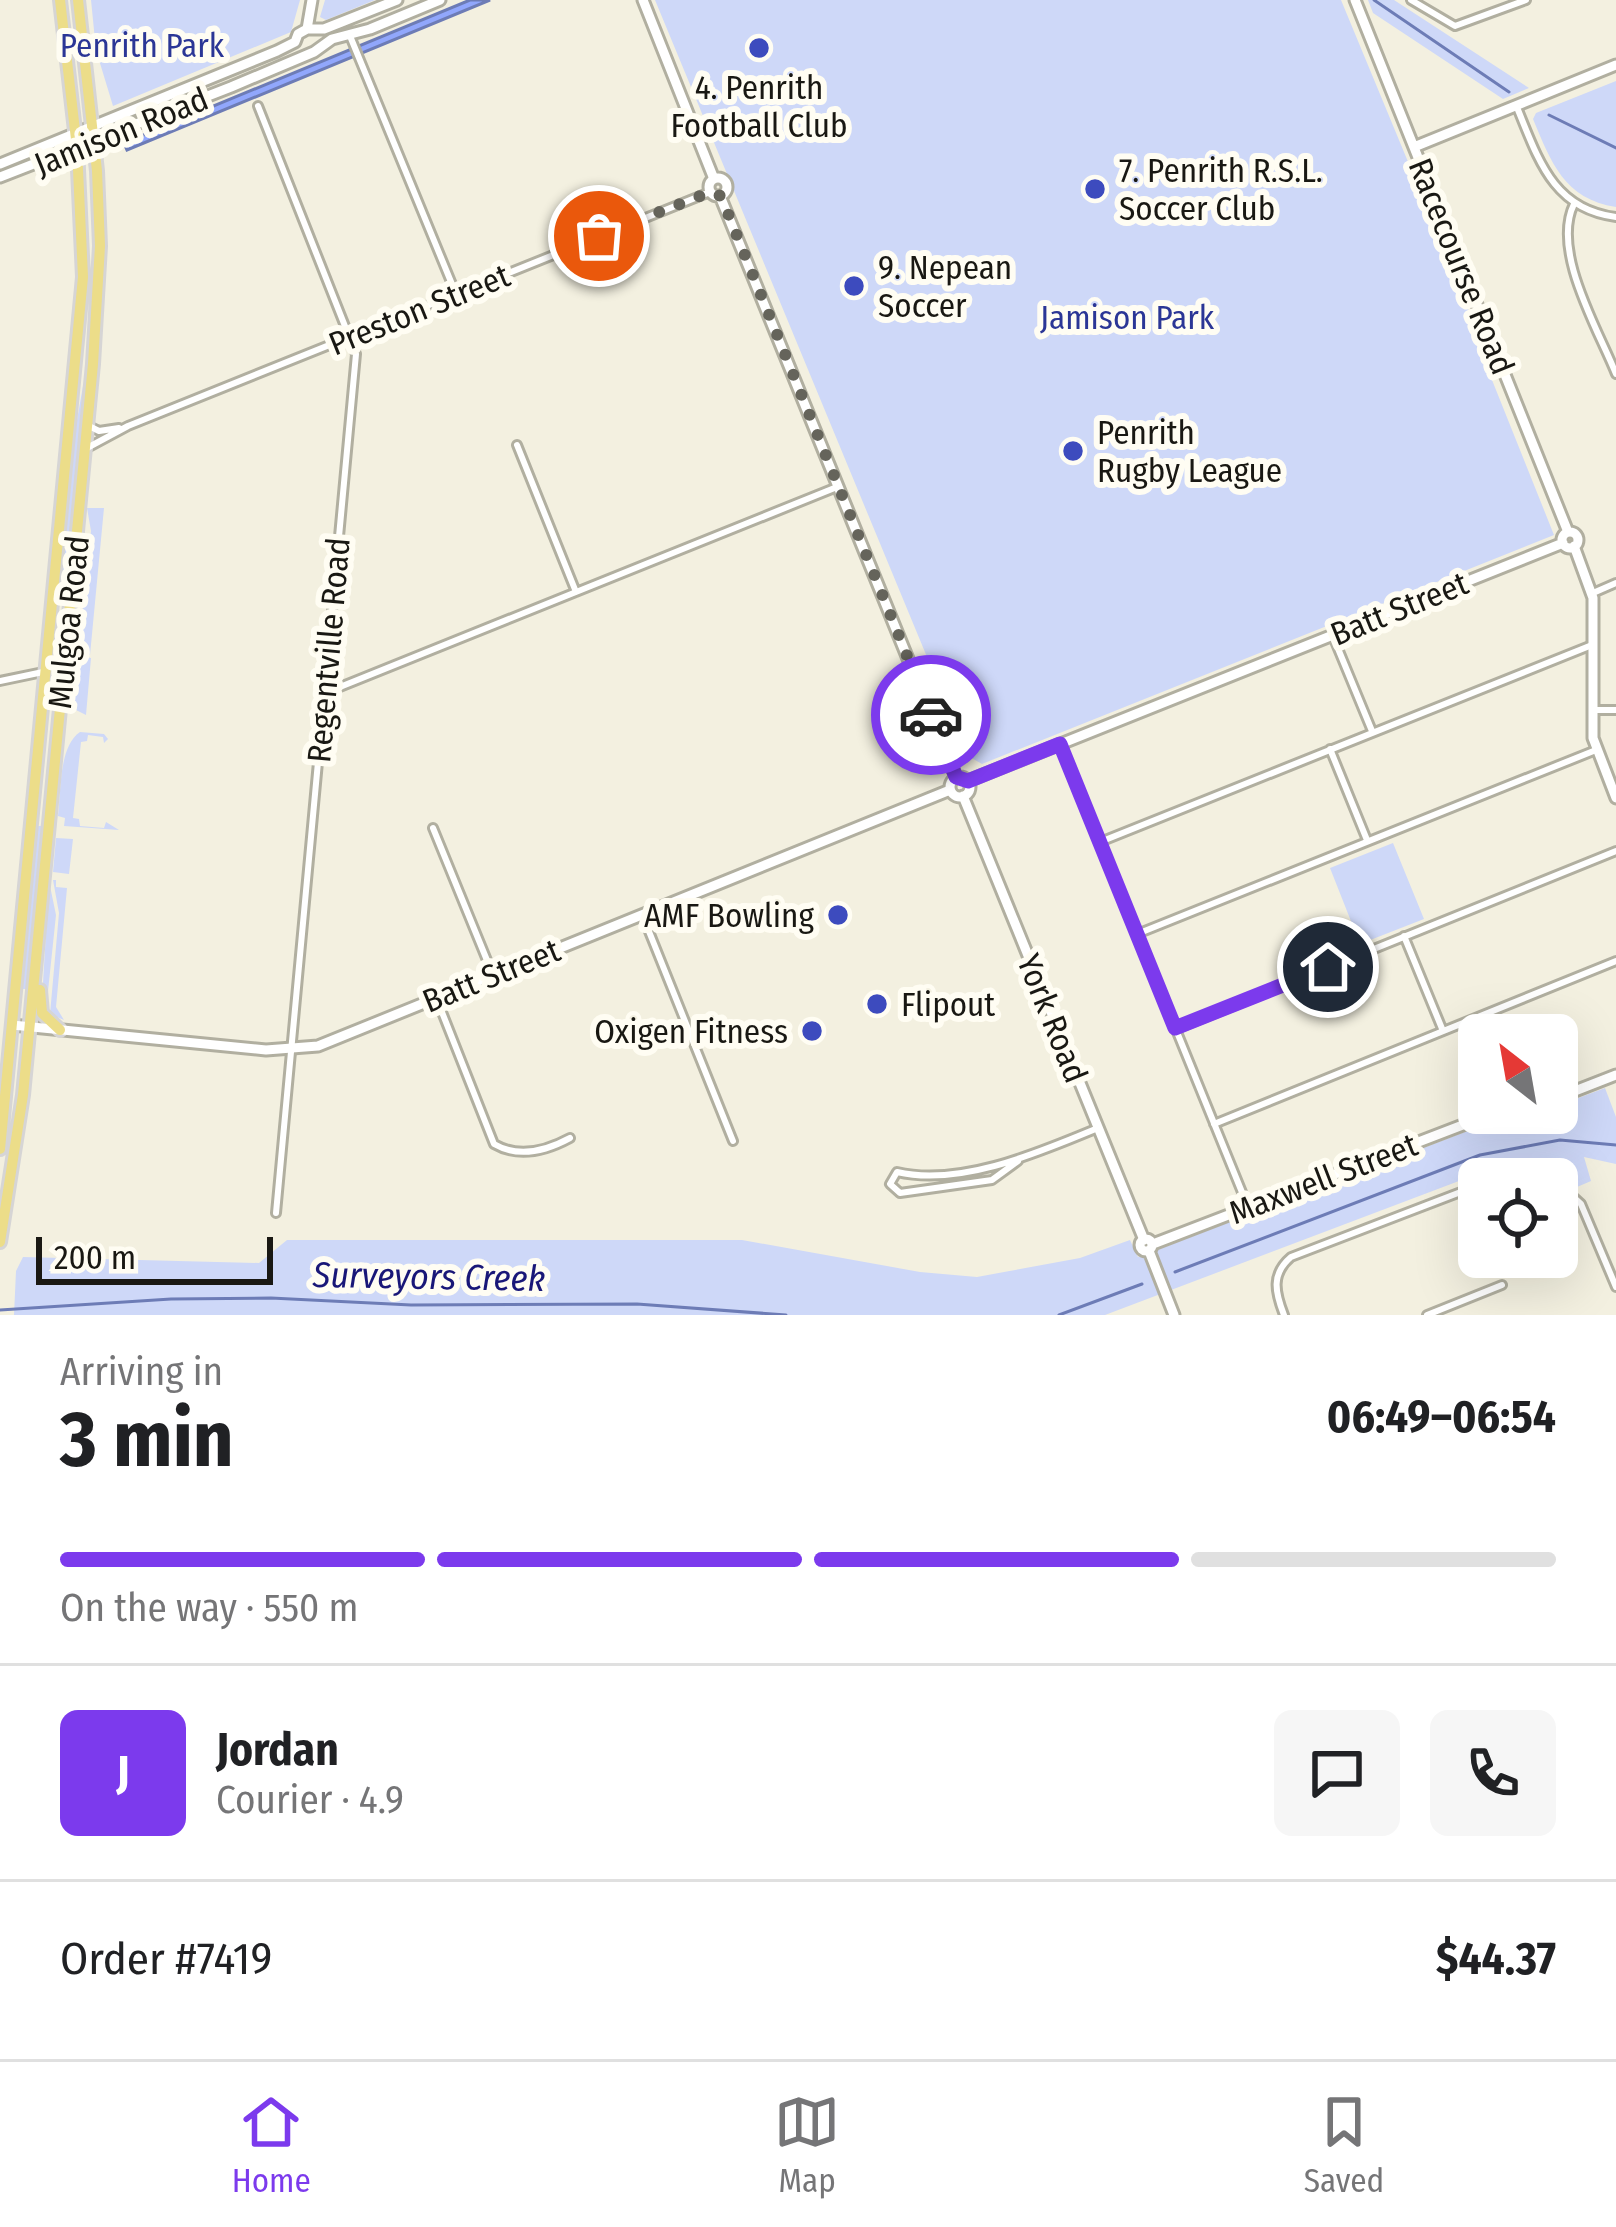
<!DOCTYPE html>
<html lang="en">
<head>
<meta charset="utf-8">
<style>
	body { margin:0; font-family:"Fira Sans Condensed",sans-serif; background:#f6f6f6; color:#202124; height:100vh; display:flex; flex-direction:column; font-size:45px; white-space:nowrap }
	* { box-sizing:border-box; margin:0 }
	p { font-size:39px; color:#757577 }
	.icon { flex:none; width:66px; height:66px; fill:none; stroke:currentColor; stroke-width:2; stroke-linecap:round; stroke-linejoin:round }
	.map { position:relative; height:1315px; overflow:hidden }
	.details { display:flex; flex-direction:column; background:#fff; flex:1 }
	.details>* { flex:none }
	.needle { width:78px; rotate:329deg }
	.tools { position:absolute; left:1458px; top:1014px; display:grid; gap:24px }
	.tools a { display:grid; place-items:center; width:120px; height:120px; border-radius:18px; background:#fff; box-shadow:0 12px 48px #0002; font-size:60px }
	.scale { position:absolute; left:36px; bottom:30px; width:237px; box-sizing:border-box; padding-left:12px; border:6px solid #191813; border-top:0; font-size:33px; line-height:42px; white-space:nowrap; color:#191813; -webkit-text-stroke:9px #fffdf3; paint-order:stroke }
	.pin { position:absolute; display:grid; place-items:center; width:102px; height:102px; color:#fff; margin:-51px; border:6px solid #fff; border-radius:50%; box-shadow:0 3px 12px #0007 }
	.courier { position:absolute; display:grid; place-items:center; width:120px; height:120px; margin:-60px; border:9px solid #7c3aed; border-radius:50%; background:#fff; color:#222; box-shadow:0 3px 15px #0007 }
	.summary em { font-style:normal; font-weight:700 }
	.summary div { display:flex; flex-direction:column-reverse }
	.summary { display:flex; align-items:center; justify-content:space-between; height:204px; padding:0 60px }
	h1 { font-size:78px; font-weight:700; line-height:90px }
	.bar { display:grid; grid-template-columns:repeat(4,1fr); gap:18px 12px; align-content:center; height:144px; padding:0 60px }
	.bar i { height:15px; border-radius:9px; background:#e0e0e0 }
	.bar .selected { background:#7c3aed }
	.bar p { grid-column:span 4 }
	.line { display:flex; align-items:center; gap:30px; padding:0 60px; border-top:3px solid #e0e0e0 }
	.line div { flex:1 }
	.round { display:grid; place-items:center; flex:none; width:126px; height:126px; border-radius:18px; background:#f6f6f6 }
	.tab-bar { display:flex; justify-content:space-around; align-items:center; height:168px; border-top:3px solid #e0e0e0; background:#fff; font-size:33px; color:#757577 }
	.tab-bar a { display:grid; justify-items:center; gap:6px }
	.tab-bar .selected { color:#7c3aed }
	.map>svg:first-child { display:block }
</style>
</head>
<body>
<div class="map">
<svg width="1616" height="1315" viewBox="0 0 1616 1315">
	<rect width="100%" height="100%" fill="#f3f0e0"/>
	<path fill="#ced8f8" d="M91,0H300L291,32L113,106L96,50Z
		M325,0H375L326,20L320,17Z
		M655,0H1341L1440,239L1437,241L1439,247L1443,246L1463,296L1460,299L1463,305L1466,304L1481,341L1478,345L1554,535L982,764L968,756Z
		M1368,0H1394L1529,88L1503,99L1373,13Z
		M1616,81V207C1564,199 1551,162 1533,119L1536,113Z
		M83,386L87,387L66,596H57L70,460Z
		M87,508H104L90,655L78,654L91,531Z
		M78,656L91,658L86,715L76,710L74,704Z
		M80,732L104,734L108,739L104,743L103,737L88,735L87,741L81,742L73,818L79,819L80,826L104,828L106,822L119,830L64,826L65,818L58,816C61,790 59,746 80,732Z
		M35,826H44L29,989H20Z
		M56,838L73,839L69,874L53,872Z
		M1393,843L1424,919L1360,944L1330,868Z
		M53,880H56V887L67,888L56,1007L64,1020L50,1014L59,913Z
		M49,881L56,915L46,1010L42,1000Z
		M1605,1088L1616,1117V1164L1584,1157L1591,1181L1577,1187C1550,1166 1531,1161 1496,1167L1105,1315H14L16,1271L23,1257L259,1263L287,1240H742L920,1272L977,1277L1080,1258L1130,1240L1138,1257L1478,1127L1536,1113H1557V1106Z"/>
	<path fill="#91a7fc" stroke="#6d7cb6" stroke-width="3" d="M470,0H490L127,150L124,143Z"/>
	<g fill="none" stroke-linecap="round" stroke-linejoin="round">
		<path stroke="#6d7cb6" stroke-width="3" d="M1374,0L1509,92
			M1549,115L1616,148
			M1175,1272L1480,1155L1560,1140L1616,1145
			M0,1310L171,1299L271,1298L411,1305L637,1304L786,1315
			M1059,1315L1142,1284"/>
		<defs>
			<path id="street" d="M1411,0L1455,26L1526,0
				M350,36L456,294
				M1516,105C1538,158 1552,209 1616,217
				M258,106L356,354L276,1213
				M1574,204C1551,251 1598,329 1616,374
				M87,425L99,431L119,428
				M517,445L576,592
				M87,448L128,426L710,192
				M1593,593L1616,583
				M1332,634L1372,731
				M0,681L43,672
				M325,693L837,487
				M1592,710H1616
				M1060,744L1248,1207
				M1330,749L1367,840
				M433,828L493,975
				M1100,842L1592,645
				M642,914L733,1141
				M1137,934L1596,750
				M1404,936L1443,1031
				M436,997L494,1144C518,1158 546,1151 570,1138
				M1176,1029L1616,851
				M1214,1124L1616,961
				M1018,1161L992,1180L900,1193L890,1184L897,1172C960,1187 1040,1152 1098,1128
				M1495,1179L1530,1174L1551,1179
				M1557,1182L1581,1204L1616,1287
				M1284,1315C1275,1292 1271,1274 1291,1257L1479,1185
				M1427,1315L1502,1285"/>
			<path id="secondary" d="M643,0L714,179
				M1355,0L1568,532
				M307,29H324L397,0
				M307,29L312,0
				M1414,147L1616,65
				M0,164L277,51L295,42L298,34L307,29
				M0,177L231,87L314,52L332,39L370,29L440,0
				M709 187a9 9 0 1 1 18 0a9 9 0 1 1-18 0Z
				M720,196L956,777
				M1562 540a8 8 0 1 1 16 0a8 8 0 1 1-16 0Z
				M1574,546L1593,598V738L1616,798
				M950 787a10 10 0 1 1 20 0a10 10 0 1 1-20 0Z
				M968,781L1563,543
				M963,796L1144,1240
				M12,1025L266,1050L318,1046L950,790
				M1557,1098L1616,1075
				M1140 1245a6 6 0 1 1 12 0a6 6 0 1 1-12 0Z
				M1153,1244L1494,1113
				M1149,1251L1174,1315"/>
			<path id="primary" d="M40,990L42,1013L60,1030
				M0,1149L83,277L77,148L60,0
				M0,1242L23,1095L93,364L100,246L97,171L78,0"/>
		</defs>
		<use href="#street" stroke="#b1afa0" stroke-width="12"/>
		<use href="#secondary" stroke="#b1afa0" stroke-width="15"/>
		<use href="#primary" stroke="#d6d5d5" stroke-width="16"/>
		<use href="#street" stroke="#fff" stroke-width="6"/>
		<use href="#secondary" stroke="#fff" stroke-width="9"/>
		<use href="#primary" stroke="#ecdd89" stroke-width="10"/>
	</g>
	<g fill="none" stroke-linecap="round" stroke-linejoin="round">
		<path stroke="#65645b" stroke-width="12" stroke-dasharray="0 21.6" d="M599,236L710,192L721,196L931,715"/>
		<path stroke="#7c3aed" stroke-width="15" d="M931,715L956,777L968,781L1060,744L1175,1028L1328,967"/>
	</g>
	<g fill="#3d4bbe" stroke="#fffdf3" stroke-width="4.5">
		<circle cx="759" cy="48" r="12"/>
		<circle cx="1095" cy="189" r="12"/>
		<circle cx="854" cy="286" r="12"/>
		<circle cx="1073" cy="451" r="12"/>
		<circle cx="838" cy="915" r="12"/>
		<circle cx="877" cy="1004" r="12"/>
		<circle cx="812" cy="1031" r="12"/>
	</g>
	<g text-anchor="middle" stroke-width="12" stroke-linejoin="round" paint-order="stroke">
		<g font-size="33" fill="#2b3696" stroke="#fffdf3">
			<text x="142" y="57">Penrith Park</text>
			<text x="1127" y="329">Jamison Park</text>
		</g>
		<g font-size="33" fill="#191813" stroke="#fffdf3" text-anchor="start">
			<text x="759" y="99" text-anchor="middle">4. Penrith<tspan x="759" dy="38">Football Club</tspan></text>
			<text x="1119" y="182">7. Penrith R.S.L.<tspan x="1119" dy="38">Soccer Club</tspan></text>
			<text x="878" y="279">9. Nepean<tspan x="878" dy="38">Soccer</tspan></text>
			<text x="1097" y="444">Penrith<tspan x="1097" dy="38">Rugby League</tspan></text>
			<text x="814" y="927" text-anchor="end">AMF Bowling</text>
			<text x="901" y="1016">Flipout</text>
			<text x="788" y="1043" text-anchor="end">Oxigen Fitness</text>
		</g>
		<g font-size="33" fill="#191813" stroke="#fffdf3">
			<text transform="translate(121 131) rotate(-22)" y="12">Jamison Road</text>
			<text transform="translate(1462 266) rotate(68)" y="12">Racecourse Road</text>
			<text transform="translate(419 309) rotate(-22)" y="12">Preston Street</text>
			<text transform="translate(1399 608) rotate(-22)" y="12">Batt Street</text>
			<text transform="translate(68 622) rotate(-84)" y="12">Mulgoa Road</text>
			<text transform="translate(328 650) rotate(-85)" y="12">Regentville Road</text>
			<text transform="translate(491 975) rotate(-22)" y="12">Batt Street</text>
			<text transform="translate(1053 1018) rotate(68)" y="12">York Road</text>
			<text transform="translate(1323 1178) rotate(-21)" y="12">Maxwell Street</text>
		</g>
		<g font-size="36" font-style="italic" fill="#191778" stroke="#fffdf3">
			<text transform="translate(429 1276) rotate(1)" y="13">Surveyors Creek</text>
		</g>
	</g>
</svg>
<div class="tools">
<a><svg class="needle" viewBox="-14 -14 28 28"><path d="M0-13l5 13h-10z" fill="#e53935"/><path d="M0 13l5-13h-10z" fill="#757577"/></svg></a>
<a><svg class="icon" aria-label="locate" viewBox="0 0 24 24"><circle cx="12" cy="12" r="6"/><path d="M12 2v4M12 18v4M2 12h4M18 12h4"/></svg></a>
</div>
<div class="scale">200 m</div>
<div class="pin" style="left:599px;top:236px;background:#ea580c"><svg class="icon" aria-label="bag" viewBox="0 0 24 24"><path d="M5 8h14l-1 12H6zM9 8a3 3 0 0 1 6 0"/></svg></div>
<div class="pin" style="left:1328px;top:967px;background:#1f2937"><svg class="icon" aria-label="home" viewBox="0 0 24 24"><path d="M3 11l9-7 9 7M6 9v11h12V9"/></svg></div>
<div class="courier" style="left:931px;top:715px"><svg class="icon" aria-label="car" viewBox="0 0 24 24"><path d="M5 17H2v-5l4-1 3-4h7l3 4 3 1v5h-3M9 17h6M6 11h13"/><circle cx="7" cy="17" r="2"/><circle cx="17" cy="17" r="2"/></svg></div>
</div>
<section class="details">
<div class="summary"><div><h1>3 min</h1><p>Arriving in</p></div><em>06:49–06:54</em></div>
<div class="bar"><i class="selected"></i><i class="selected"></i><i class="selected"></i><i></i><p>On the way · 550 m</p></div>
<div class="line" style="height:216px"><b class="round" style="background:#7c3aed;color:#fff">J</b><div><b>Jordan</b><p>Courier · 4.9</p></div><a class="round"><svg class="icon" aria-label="chat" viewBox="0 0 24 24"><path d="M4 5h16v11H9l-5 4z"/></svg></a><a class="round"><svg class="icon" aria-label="phone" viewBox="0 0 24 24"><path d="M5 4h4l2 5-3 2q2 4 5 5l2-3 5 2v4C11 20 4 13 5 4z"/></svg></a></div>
<div class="line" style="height:156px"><div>Order #7419</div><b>$44.37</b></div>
</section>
<nav class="tab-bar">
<a class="selected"><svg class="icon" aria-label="home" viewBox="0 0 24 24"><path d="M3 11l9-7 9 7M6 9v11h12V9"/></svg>Home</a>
<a><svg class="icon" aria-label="map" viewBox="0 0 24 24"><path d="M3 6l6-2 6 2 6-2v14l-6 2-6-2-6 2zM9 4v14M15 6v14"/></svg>Map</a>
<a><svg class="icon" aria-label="saved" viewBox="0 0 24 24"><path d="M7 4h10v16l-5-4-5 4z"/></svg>Saved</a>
</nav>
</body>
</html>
